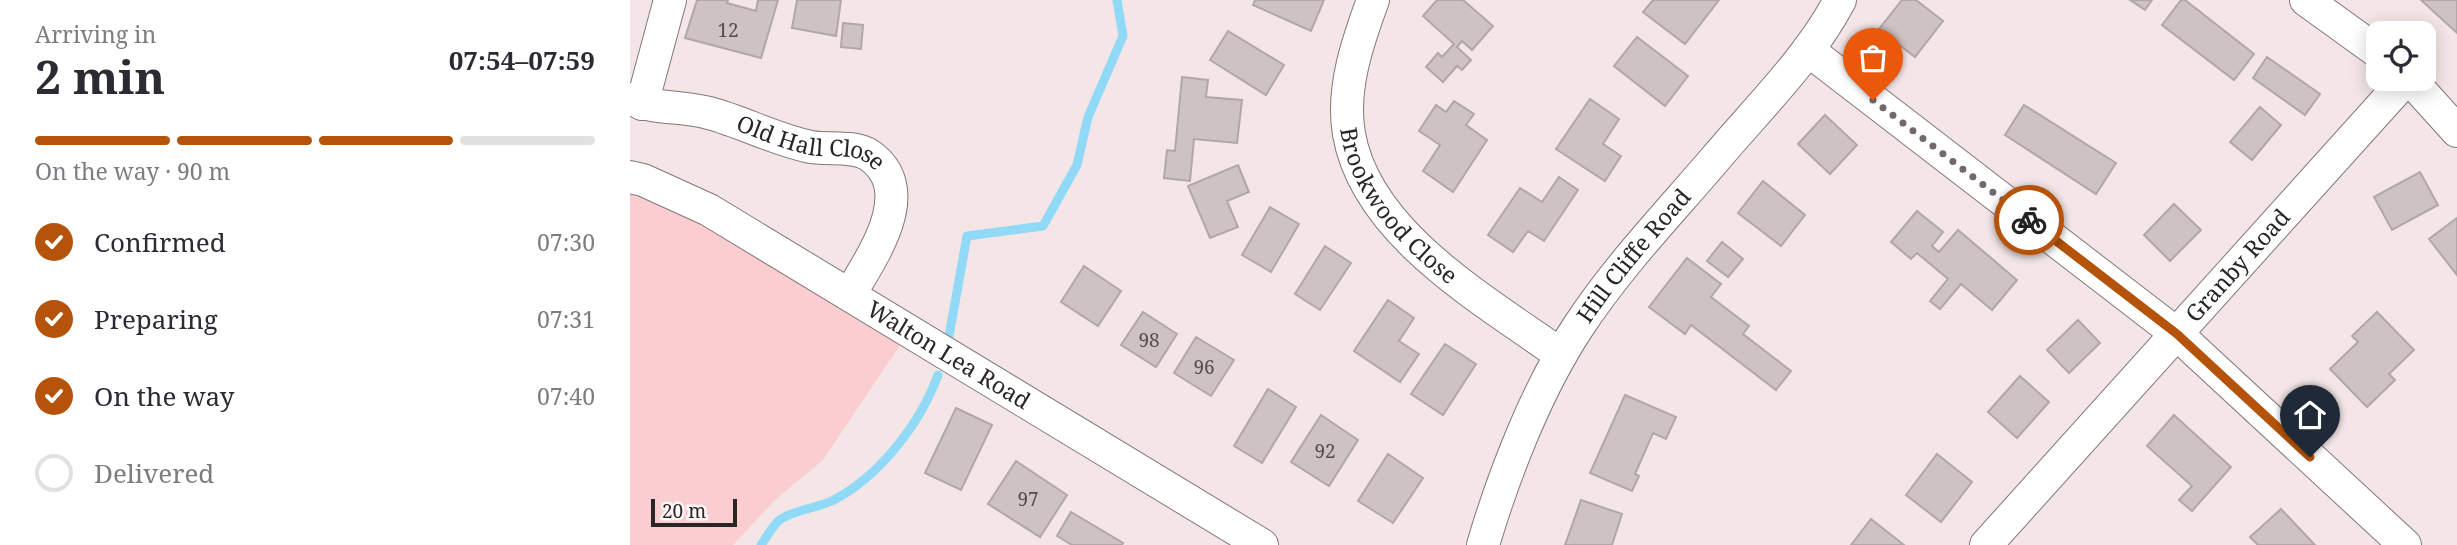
<!DOCTYPE html>
<html lang="en">
<head>
<meta charset="utf-8">
<style>
	body { margin:0; font-family:"Noto Serif",serif; background:#f2f2f3; color:#2b2b33; height:100vh; display:flex; flex-direction:column; font-size:26px; white-space:nowrap }
	* { box-sizing:border-box; margin:0 }
	p { font-size:23px; color:#7c7c81 }
	.icon { flex:none; width:38px; height:38px; fill:none; stroke:currentColor; stroke-width:2; stroke-linecap:round; stroke-linejoin:round }
	.map { position:relative; flex:1; overflow:hidden }
	.details { display:flex; flex-direction:column; background:#fff; width:630px }
	.details>* { flex:none }
	.fabs { position:absolute; left:1736px; top:21px; display:grid; gap:14px }
	.fabs a { display:grid; place-items:center; width:70px; height:70px; border-radius:14px; background:#fff; box-shadow:0 4px 18px #0003; font-size:35px }
	.scale { position:absolute; left:21px; bottom:18px; width:86px; box-sizing:border-box; padding-left:7px; border:4px solid #2b2626; border-top:0; font-size:19px; line-height:24px; white-space:nowrap; color:#2b2626; -webkit-text-stroke:5px #fdf5f6; paint-order:stroke }
	.pin { position:absolute; display:grid; place-items:center; width:60px; height:60px; color:#fff; margin:-72px -30px; border-radius:50% 50% 50% 0; rotate:-45deg; box-shadow:0 0 7px #0007 }
	.pin .icon { rotate:45deg }
	.courier { position:absolute; display:grid; place-items:center; width:70px; height:70px; margin:-35px; border:5px solid #b45309; border-radius:50%; background:#fff; color:#222; box-shadow:0 2px 9px #0007 }
	.overview em { font-style:normal; font-weight:700 }
	.overview div { display:flex; flex-direction:column-reverse }
	.overview { display:flex; align-items:center; justify-content:space-between; height:119px; padding:0 35px }
	h1 { font-size:46px; font-weight:700; line-height:52px }
	.bar { display:grid; grid-template-columns:repeat(4,1fr); gap:10px 7px; align-content:center; height:84px; padding:0 35px }
	.bar i { height:9px; border-radius:5px; background:#e1e1e2 }
	.bar .on { background:#b45309 }
	.bar p { grid-column:span 4 }
	ol { padding:0 35px; list-style:none }
	li { display:flex; align-items:center; gap:21px; height:77px }
	li p { margin-inline-start:auto }
	li .icon { padding:7px; border-radius:50%; background:#b45309; color:#fff; stroke-width:4 }
	li:last-child { color:#7c7c81 }
	li i { width:38px; height:38px; border:4px solid #e1e1e2; border-radius:50% }
	main { display:flex; flex:1; min-height:0 }
	.map>svg:first-child { display:block }
</style>
</head>
<body>
<main>
<section class="details">
<div class="overview"><div><h1>2 min</h1><p>Arriving in</p></div><em>07:54–07:59</em></div>
<div class="bar"><i class="on"></i><i class="on"></i><i class="on"></i><i></i><p>On the way · 90 m</p></div>
<ol>
<li><svg class="icon" aria-label="check" viewBox="0 0 24 24"><path d="M5 12l5 5 9-10"/></svg>Confirmed<p>07:30</p></li>
<li><svg class="icon" aria-label="check" viewBox="0 0 24 24"><path d="M5 12l5 5 9-10"/></svg>Preparing<p>07:31</p></li>
<li><svg class="icon" aria-label="check" viewBox="0 0 24 24"><path d="M5 12l5 5 9-10"/></svg>On the way<p>07:40</p></li>
<li><i></i>Delivered</li>
</ol>
</section>
<div class="map">
<svg width="1827" height="545" viewBox="0 0 1827 545">
	<rect width="100%" height="100%" fill="#f4e6e7"/>
	<path fill="#facdd1" d="M0,177L277,328L269,347L193,460L146,499L103,545H0Z"/>
	<g fill="none" stroke-linecap="round" stroke-linejoin="round">
		<path stroke="#90d9f7" stroke-width="9" d="M319,336L337,236L413,226L447,165L458,117L493,36L487,0
			M131,545C137,537 143,524 151,519C165,510 186,508 202,501C249,477 290,424 308,375"/>
	</g>
	<path fill="#cfc2c3" stroke="#b3a6a7" stroke-width="2" d="M67,0H98L97,3L126,11L128,0H148L131,58L55,38Z
		M167,0H211L206,36L162,28Z
		M625,0H694L681,31L623,5Z
		M807,0H833L863,26L842,50L832,41L827,47L841,60L832,70L827,66L813,82L796,67L808,53L812,57L824,44L793,16Z
		M1023,0H1089L1055,44L1013,12Z
		M1272,0H1286L1313,21L1285,57L1249,29Z
		M1500,0H1522L1515,10Z
		M1551,0H1555L1624,54L1604,80L1532,25Z
		M1791,0H1827V33Z
		M213,23L233,25L231,49L211,47Z
		M598,31L654,65L636,95L580,60Z
		M1007,37L1058,76L1035,106L984,66Z
		M1637,57L1690,94L1675,115L1623,78Z
		M552,77L578,80L576,97L612,100L607,143L564,139L560,181L534,178L537,150L545,151Z
		M960,99L989,119L973,144L991,156L975,181L926,149Z
		M824,101L844,114L836,125L857,140L823,192L793,171L810,145L789,131L806,105L816,112Z
		M1394,105L1486,163L1466,194L1375,135Z
		M1630,107L1651,125L1622,160L1600,142Z
		M1195,115L1227,145L1200,174L1168,144Z
		M608,165L619,192L597,201L608,227L580,238L558,186Z
		M1790,172L1808,205L1762,230L1744,197Z
		M929,177L948,190L914,241L898,231L883,252L858,235L890,188L912,202Z
		M1133,181L1175,215L1151,246L1108,213Z
		M1544,204L1571,230L1540,261L1514,235Z
		M640,207L669,224L641,272L612,255Z
		M1287,211L1313,232L1302,246L1309,252L1328,230L1387,280L1362,310L1331,284L1310,309L1300,301L1318,279L1287,253L1281,259L1261,242Z
		M1827,218V275L1799,239Z
		M1092,242L1113,259L1098,277L1077,261Z
		M695,246L721,263L690,310L665,294Z
		M1057,258L1091,284L1081,297L1119,326L1113,334L1161,371L1146,390L1061,325L1055,334L1019,307Z
		M454,266L491,291L468,326L431,302Z
		M758,300L784,318L769,341L789,354L770,382L724,351Z
		M513,312L547,334L526,367L491,345Z
		M1747,312L1784,350L1759,374L1765,380L1737,407L1700,369L1728,342L1722,336Z
		M1448,320L1470,343L1439,373L1417,350Z
		M566,337L604,360L581,396L544,373Z
		M815,344L846,364L813,415L781,394Z
		M1390,376L1419,402L1387,438L1358,412Z
		M638,389L666,407L632,463L604,446Z
		M995,395L1046,417L1036,439L1023,433L1005,474L1009,476L1002,491L960,473Z
		M326,408L362,425L331,490L295,473Z
		M691,415L728,440L699,486L661,462Z
		M1544,415L1601,467L1562,511L1549,500L1562,486L1517,446Z
		M758,454L793,478L763,523L728,501Z
		M1307,454L1342,482L1311,522L1276,495Z
		M386,461L437,495L410,537L358,504Z
		M951,500L992,514L982,545H935Z
		M1651,509L1685,545H1628L1620,537Z
		M441,512L493,543L492,545H442L427,536Z
		M1241,519L1274,545H1221Z"/>
	<g fill="none" stroke-linecap="round" stroke-linejoin="round">
		<defs>
			<g id="minor">
				<path id="s1" d="M743,0C728,41 711,89 719,134C736,234 856,301 931,355"/>
				<path d="M1676,0L1748,52"/>
				<path d="M1178,50L1547,334L1775,545"/>
				<path d="M1780,79L1827,131"/>
				<path id="s2" d="M0,99C25,109 53,106 79,113C113,122 146,140 181,147C199,150 223,145 239,155C290,190 241,258 220,294"/>
				<path d="M12,104L40,0"/>
				<path id="s3" d="M0,177L13,180L79,210L632,545"/>
				<path id="s4" d="M853,545C874,474 907,389 948,327C988,266 1039,213 1086,158C1128,108 1179,59 1210,0"/>
				<path id="s5" d="M1356,545L1776,79"/>
			</g>
		</defs>
		<use href="#minor" stroke="#837778" stroke-width="34"/>
		<use href="#minor" stroke="#fff" stroke-width="32"/>
	</g>
	<g fill="none" stroke-linecap="round" stroke-linejoin="round">
		<path stroke="#71696a" stroke-width="7" stroke-dasharray="0 12.6" d="M1243,100L1399,220"/>
		<path stroke="#b45309" stroke-width="9" d="M1399,220L1547,334L1680,457"/>
	</g>
	<g text-anchor="middle" stroke-width="5" stroke-linejoin="round" paint-order="stroke">
		<g font-size="19" fill="#544d4d">
			<text x="98" y="37">12</text>
			<text x="519" y="347">98</text>
			<text x="574" y="374">96</text>
			<text x="695" y="458">92</text>
			<text x="398" y="506">97</text>
		</g>
		<g font-size="23" fill="#2b2626" stroke="#fdf5f6">
			<text dy="8" stroke="none"><textPath href="#s2" startOffset="187">Old Hall Close</textPath></text>
			<text dy="8" stroke="none"><textPath href="#s1" startOffset="226">Brookwood Close</textPath></text>
			<text dy="8" stroke="none"><textPath href="#s4" startOffset="329">Hill Cliffe Road</textPath></text>
			<text dy="8" stroke="none"><textPath href="#s5" startOffset="376">Granby Road</textPath></text>
			<text dy="8" stroke="none"><textPath href="#s3" startOffset="366">Walton Lea Road</textPath></text>
		</g>
	</g>
</svg>
<div class="fabs">
<a><svg class="icon" aria-label="locate" viewBox="0 0 24 24"><circle cx="12" cy="12" r="6"/><path d="M12 2v4M12 18v4M2 12h4M18 12h4"/></svg></a>
</div>
<div class="scale">20 m</div>
<div class="pin" style="left:1243px;top:100px;background:#ea580c"><svg class="icon" aria-label="bag" viewBox="0 0 24 24"><path d="M5 8h14l-1 12H6zM9 8a3 3 0 0 1 6 0"/></svg></div>
<div class="pin" style="left:1680px;top:457px;background:#1f2937"><svg class="icon" aria-label="home" viewBox="0 0 24 24"><path d="M3 11l9-7 9 7M6 9v11h12V9"/></svg></div>
<div class="courier" style="left:1399px;top:220px"><svg class="icon" aria-label="bike" viewBox="0 0 24 24"><circle cx="6" cy="16" r="4"/><circle cx="18" cy="16" r="4"/><path d="M6 16l4-8h5l3 8M10 8l3 8H6M13 5h3"/></svg></div>
</div>
</main>
</body>
</html>
